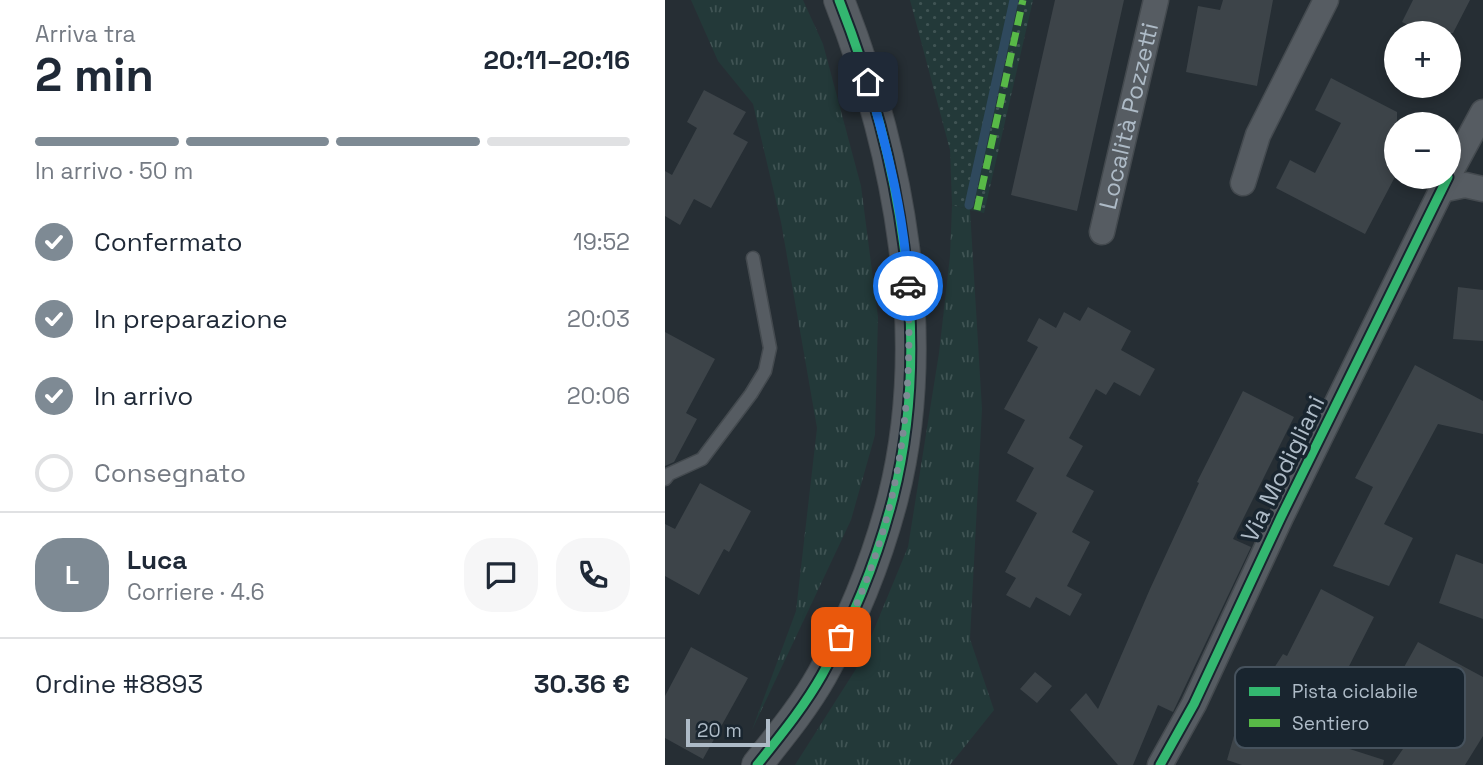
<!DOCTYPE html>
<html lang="it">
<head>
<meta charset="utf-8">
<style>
	body { margin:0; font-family:"Space Grotesk",sans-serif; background:#f6f6f7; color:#1f2937; height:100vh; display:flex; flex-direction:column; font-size:26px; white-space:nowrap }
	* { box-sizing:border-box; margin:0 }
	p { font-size:23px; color:#747a83 }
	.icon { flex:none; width:38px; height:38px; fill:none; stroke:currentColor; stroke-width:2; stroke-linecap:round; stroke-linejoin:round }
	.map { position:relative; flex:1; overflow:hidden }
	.panel { display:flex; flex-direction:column; background:#fff; width:665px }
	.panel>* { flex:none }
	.tools { position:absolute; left:719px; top:21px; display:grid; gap:14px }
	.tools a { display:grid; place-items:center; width:77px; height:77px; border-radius:50%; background:#fff; box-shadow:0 4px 10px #0003; font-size:35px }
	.scale { position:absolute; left:21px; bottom:18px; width:84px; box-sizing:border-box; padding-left:7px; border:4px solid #aebbc7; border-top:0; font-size:19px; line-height:24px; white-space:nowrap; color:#aebbc7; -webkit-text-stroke:5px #19252f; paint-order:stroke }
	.pin { position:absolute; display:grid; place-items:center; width:60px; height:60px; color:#fff; margin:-30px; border-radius:14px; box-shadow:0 4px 10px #0006 }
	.courier { position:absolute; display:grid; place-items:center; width:70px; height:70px; margin:-35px; border:5px solid #1a73e8; border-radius:50%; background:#fff; color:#222; box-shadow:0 2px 9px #0007 }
	.headline em { font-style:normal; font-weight:700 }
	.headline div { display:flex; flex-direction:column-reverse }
	.headline { display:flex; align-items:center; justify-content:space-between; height:119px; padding:0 35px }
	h1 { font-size:46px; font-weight:700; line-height:52px }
	.bar { display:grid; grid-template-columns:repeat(4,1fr); gap:10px 7px; align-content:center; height:84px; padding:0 35px }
	.bar i { height:9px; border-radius:5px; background:#e0e1e3 }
	.bar .active { background:#7e8a94 }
	.bar p { grid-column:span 4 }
	.line { display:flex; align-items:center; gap:18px; padding:0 35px; border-top:2px solid #e0e1e3 }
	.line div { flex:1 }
	.round { display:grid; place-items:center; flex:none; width:74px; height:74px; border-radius:28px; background:#f6f6f7 }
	ol { padding:0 35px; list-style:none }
	li { display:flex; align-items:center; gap:21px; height:77px }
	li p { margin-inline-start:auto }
	li .icon { padding:7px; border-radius:50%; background:#7e8a94; color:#fff; stroke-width:4 }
	li:last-child { color:#747a83 }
	li i { width:38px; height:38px; border:4px solid #e0e1e3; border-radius:50% }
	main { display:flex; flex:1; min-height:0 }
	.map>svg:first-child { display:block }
</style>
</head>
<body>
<main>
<section class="panel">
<div class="headline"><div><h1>2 min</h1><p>Arriva tra</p></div><em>20:11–20:16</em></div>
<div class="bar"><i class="active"></i><i class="active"></i><i class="active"></i><i></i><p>In arrivo · 50 m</p></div>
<ol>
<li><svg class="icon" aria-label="check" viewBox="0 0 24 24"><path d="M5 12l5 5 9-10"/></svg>Confermato<p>19:52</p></li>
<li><svg class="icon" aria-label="check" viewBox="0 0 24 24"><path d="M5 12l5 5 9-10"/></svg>In preparazione<p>20:03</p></li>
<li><svg class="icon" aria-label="check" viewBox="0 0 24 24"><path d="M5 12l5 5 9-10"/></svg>In arrivo<p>20:06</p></li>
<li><i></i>Consegnato</li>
</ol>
<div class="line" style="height:126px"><b class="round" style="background:#7e8a94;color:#fff">L</b><div><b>Luca</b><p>Corriere · 4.6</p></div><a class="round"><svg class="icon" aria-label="chat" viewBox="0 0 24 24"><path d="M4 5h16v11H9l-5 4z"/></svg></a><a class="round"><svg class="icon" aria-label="phone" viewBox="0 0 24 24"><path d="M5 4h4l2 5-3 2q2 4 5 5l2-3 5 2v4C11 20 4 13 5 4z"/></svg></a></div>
<div class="line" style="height:91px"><div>Ordine #8893</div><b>30.36 €</b></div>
</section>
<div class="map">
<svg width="818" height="765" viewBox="0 0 818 765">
	<defs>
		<pattern id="grass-tufts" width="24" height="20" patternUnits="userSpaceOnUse" patternTransform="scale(1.75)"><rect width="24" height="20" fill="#233939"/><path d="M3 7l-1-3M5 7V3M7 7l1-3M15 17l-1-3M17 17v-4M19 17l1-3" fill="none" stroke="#405454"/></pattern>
		<pattern id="park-dots" width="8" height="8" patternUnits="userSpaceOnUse" patternTransform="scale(1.75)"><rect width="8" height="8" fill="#233939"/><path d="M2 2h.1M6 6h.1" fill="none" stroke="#405454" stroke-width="1.8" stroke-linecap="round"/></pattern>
	</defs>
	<rect width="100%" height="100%" fill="#262e34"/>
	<path fill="url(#grass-tufts)" d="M26,0H138L158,44L196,186L213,317L210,435L186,520L87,730L131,611L152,428L116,222L88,104L53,61Z
		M287,205L319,213L305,210L317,409L305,639L329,710L285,765H130L196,661L243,547L274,353L285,256Z"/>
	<path fill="url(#park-dots)" d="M245,0H368L319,213L287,205L285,150Z"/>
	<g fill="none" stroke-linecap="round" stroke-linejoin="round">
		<path stroke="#2f495d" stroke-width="9" d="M304,205L349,0"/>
	</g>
	<path fill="#3d4449" d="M390,0H459L412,211L346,195Z
		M558,0H608L592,86L521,72L533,6L555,10Z
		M748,0H805L788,33H759L737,22Z
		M666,78L732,112V173L700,234L611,188L625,160L650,173L676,123L650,110Z
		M39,90L81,112L68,134L83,142L46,208L29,199L15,225L0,216V171L7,175L32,128L22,122Z
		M793,287L818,290V341L788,339Z
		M423,307L466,331L456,350L490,369L475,396L449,382L441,395L431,389L404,438L418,446L401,476L429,491L407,532L425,542L402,586L417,594L405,616L371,597L365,608L341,595L351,578L340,572L372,513L351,501L369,468L342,453L360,420L339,409L373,347L362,341L374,318L391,328L399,312L415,321Z
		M0,332L50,359L21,413L32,419L9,462L0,466Z
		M750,365L818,401V434L773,424L719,524L748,538L724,586L668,566L708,487L690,478Z
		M578,391L629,417L568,539L586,547L508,712L493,705L468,765H453L405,710L421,693L433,709L485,589L534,483L532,482Z
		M35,483L86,511L64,552L59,549L34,595L0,576V524L10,529Z
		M791,554L818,564V619L774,603Z
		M656,589L709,617L678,678L641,735L719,760L718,765H577L562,760L575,715L578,716L618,654L622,656Z
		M753,642L818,677V736L800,765H727L766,708L728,687Z
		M26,647L83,678L38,759L0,738V696Z
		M370,672L387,686L372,703L355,689Z"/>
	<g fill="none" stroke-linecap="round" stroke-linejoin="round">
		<defs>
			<path id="service" d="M0,479L4,474L37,459L86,394L100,371L105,348L88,258"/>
			<g id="minor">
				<path d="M784,175L818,112"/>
				<path d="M578,183L593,135L661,0"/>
				<path d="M776,190L800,185L818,189"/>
				<path id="s1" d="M437,232L491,0"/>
				<path d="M495,765L529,704L616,517L783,177"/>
			</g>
			<path id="tertiary" d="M92,765C115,736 139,707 157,675C188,619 212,560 228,498C269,336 234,153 174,0"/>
		</defs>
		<use href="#service" stroke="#444a4f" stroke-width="15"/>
		<use href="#minor" stroke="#444a4f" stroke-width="27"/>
		<use href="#tertiary" stroke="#444a4f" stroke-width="32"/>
		<use href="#service" stroke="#565c62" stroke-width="12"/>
		<use href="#minor" stroke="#565c62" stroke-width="24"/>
		<use href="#tertiary" stroke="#565c62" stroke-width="30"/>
		<path stroke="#58b947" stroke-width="7" stroke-dasharray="14 7" stroke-linecap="butt" d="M312,210L358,0"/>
		<defs>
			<path id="cycleway" d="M92,765C115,736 139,707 157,675C188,619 212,560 228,498C269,336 234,153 174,0
				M495,765L529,704L616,517L783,177"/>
		</defs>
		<use href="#cycleway" stroke="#19252f" stroke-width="13"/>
		<use href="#cycleway" stroke="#33b770" stroke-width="9"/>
	</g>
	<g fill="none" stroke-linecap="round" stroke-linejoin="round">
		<path stroke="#7e8a94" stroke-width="7" stroke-dasharray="0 12.6" d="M176,637C234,523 248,412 243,286"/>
		<path stroke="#1a73e8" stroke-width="9" d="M203,82C222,148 240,218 243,286"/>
	</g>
	<g text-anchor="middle" stroke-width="7" stroke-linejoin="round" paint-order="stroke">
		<g font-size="24" fill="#aebbc7" stroke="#19252f">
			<text dy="8" stroke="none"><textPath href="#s1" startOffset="119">Località Pozzetti</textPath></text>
			<text transform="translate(618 469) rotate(-64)" y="8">Via Modigliani</text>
		</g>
	</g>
	<rect x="570" y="667" width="230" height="81" rx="10" fill="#19252f" stroke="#46525d" stroke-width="2"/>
	<rect x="584" y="687" width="31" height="9" fill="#33b770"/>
	<rect x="584" y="719" width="31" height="8" fill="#58b947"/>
	<g font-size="19" fill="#aebbc7">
		<text x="627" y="698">Pista ciclabile</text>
		<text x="627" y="730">Sentiero</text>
	</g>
</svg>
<div class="tools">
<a>+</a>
<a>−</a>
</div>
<div class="scale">20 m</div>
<div class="pin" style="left:176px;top:637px;background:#ea580c"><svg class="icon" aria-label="bag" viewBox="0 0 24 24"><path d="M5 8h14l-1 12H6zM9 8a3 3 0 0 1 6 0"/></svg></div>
<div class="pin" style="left:203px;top:82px;background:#1f2937"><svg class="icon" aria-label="home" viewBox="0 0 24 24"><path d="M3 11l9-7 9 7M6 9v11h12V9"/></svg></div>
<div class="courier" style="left:243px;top:286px"><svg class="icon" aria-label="car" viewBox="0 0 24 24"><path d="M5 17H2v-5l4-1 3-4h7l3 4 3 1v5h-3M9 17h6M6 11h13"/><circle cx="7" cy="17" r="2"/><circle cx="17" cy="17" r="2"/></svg></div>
</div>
</main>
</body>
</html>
